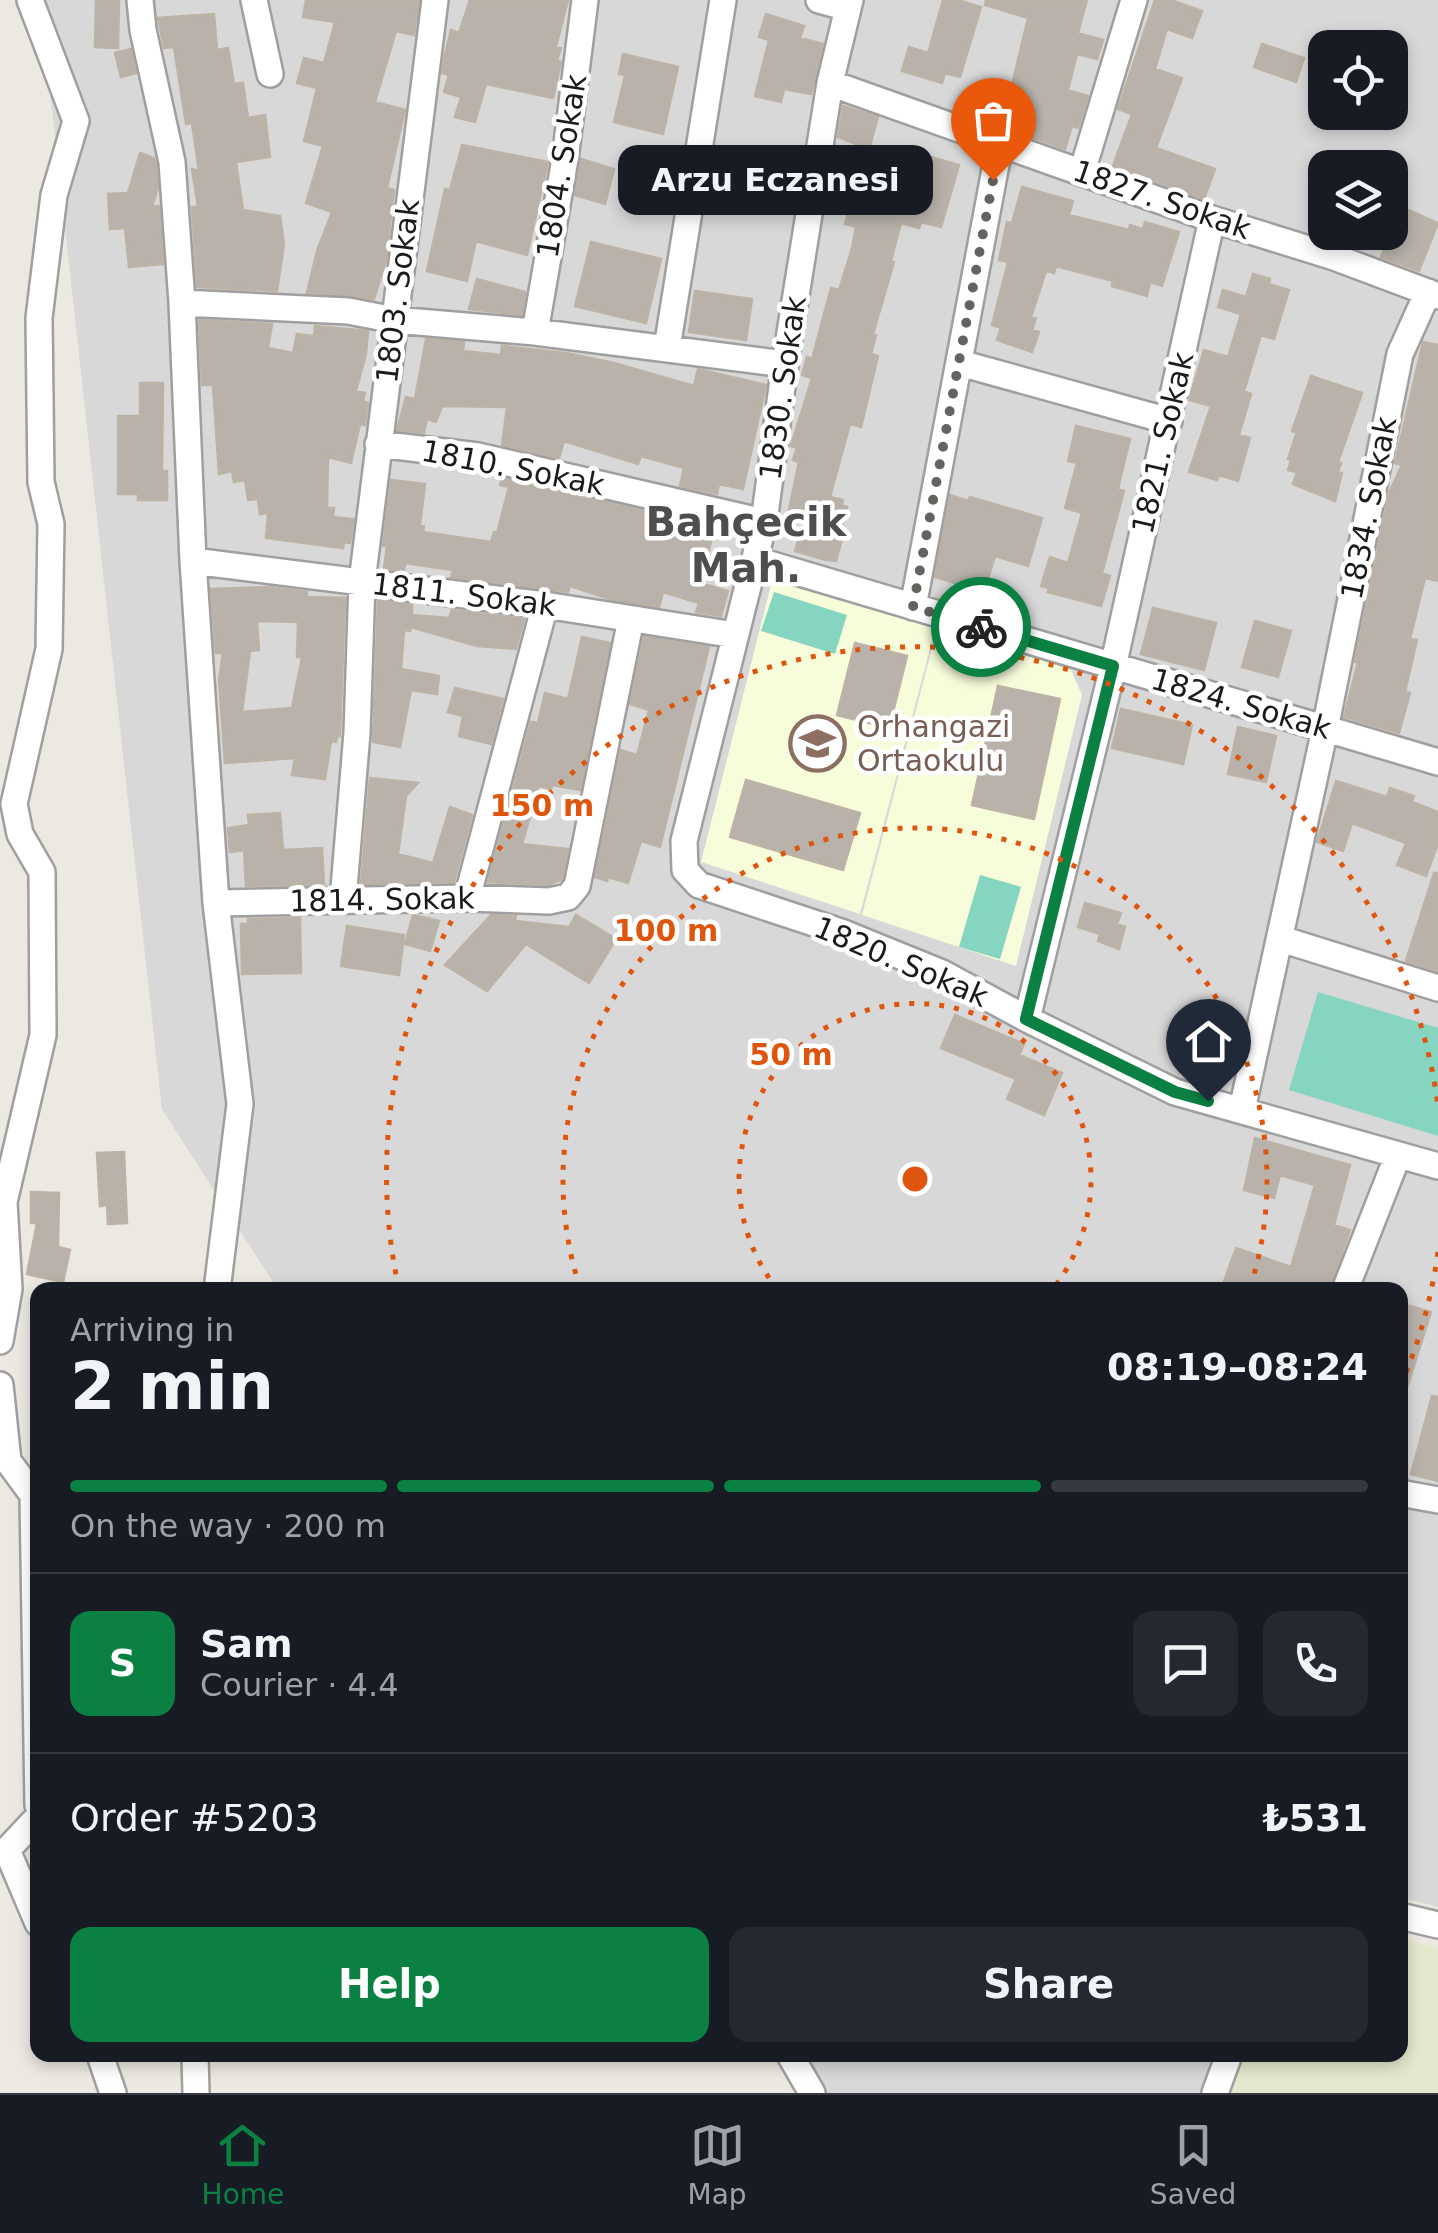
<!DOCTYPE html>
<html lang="en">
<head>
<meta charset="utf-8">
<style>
	body { margin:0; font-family:"DejaVu Sans",sans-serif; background:#242831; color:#f1f3f6; height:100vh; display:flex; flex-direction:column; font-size:38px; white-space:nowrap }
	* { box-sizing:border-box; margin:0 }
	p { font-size:32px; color:#9ea1a6 }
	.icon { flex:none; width:55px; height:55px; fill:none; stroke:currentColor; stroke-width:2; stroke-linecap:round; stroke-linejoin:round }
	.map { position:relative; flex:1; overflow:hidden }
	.panel { position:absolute; left:30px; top:1282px; width:1378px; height:780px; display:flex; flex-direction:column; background:#171b24; border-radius:20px; box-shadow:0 5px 15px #0003 }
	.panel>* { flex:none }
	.controls { position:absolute; left:1308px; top:30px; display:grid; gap:20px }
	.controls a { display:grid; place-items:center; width:100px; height:100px; border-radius:20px; background:#171b24; box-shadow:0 5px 15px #0003; font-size:50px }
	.pin { position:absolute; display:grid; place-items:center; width:85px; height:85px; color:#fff; margin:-102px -42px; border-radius:50% 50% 50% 0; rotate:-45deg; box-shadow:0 0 10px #0007 }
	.pin .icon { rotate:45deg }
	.courier { position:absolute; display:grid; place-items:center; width:100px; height:100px; margin:-50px; border:8px solid #0b8043; border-radius:50%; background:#fff; color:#222; box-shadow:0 2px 12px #0007 }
	.bubble { position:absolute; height:70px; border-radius:20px; background:#171b24; box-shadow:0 5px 15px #0003; font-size:32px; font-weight:600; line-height:70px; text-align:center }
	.head em { font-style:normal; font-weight:600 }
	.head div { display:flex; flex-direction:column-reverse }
	.head { display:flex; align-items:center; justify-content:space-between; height:170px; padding:0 40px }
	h1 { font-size:65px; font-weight:600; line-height:75px }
	.bar { display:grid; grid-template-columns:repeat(4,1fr); gap:15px 10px; align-content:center; height:120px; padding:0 40px }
	.bar i { height:12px; border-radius:8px; background:#363941 }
	.bar .current { background:#0b8043 }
	.bar p { grid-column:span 4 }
	.line { display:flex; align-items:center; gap:25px; padding:0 40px; border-top:2px solid #363941 }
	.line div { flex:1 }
	.round { display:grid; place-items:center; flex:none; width:105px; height:105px; border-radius:20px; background:#242831 }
	.primary-button { display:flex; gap:20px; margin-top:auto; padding:20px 40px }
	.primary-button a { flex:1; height:115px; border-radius:20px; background:#0b8043; color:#fff; font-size:40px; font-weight:600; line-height:115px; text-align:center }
	.primary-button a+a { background:#242831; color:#f1f3f6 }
	.menu { display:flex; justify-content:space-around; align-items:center; height:140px; border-top:2px solid #363941; background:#171b24; font-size:28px; color:#9ea1a6 }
	.menu a { display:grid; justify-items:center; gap:5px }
	.menu .current { color:#0b8043 }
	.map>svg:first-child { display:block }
</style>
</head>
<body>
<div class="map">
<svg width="1438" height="2093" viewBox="0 0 1438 2093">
	<rect width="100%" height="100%" fill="#ebe9e1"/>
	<path fill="#d9d8d8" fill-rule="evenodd" d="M40,0H1438V1907L1400,1897V1290H278L162,1109ZM1325,48H1390V112H1325ZM1325,168H1390V232H1325Z
		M790,2055H1213L1199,2093H815Z"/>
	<path fill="#f7fcda" d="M773,577L936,626L860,914L701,862Z
		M938,626L1071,670L1082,695L1016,966L862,915Z"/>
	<path fill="#e4e9cd" d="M1400,1938L1438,1948V2093H1229L1243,2055H1400Z"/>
	<path fill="#85d5c0" d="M774,592L847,615L835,654L761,631Z
		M980,875L1021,887L1000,959L959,947Z
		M1318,992L1438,1028V1136L1289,1090Z"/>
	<path fill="#b8b2ab" stroke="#bcb2a5" stroke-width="2.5" fill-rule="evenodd" d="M96,0H119L118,48L95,47Z
		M306,0H419L414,35L396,31L375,102L405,110L387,188L394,190L386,260L374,299L307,293L317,251L332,212L306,203L323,146L304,141L317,88L297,83L304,58L324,63L335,22L303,17Z
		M470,0H568L556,47L561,48L557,60L561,62L553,98L486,84L475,122L455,117L461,97L444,92L449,75L442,73L444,59L451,30L459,33Z
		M943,0H958L981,7L960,77L945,73L942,83L902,71L909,47L928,53Z
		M986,0H1087L1078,33L1103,40L1097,59L1077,54L1068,90L1088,96L1078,128L1072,126L1065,149L991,123L998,103L1007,106L1028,18L985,5Z
		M1155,0H1171L1202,11L1192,38L1167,29L1155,69L1182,78L1156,148L1215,169L1204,199L1113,166L1132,114L1118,109Z
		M214,14L217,50L228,48L234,84L243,83L248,118L265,115L270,157L236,162L243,210L280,216L284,244L277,291L197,287L192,207H198L192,169L199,171L192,123L186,124L174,47L164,48L158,18Z
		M766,14L804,26L800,38L823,44L811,94L784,89L781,102L755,96L769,40L759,37Z
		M1262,44L1304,58L1296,82L1254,67Z
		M131,49L136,73L121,77L115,53Z
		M623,54L678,67L663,134L614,122L625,75L619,74Z
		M843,106L878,117L869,149L838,137Z
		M462,145L548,162L527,255L476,241L467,281L427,271L445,189L450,190Z
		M140,153L154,158L156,164L158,188L152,206H159L163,264L129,267L125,228L110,229L108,194L128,193Z
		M920,154L959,165L941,227L921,222L919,228L901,223L891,261L894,262L873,334L876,335L871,354L878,356L861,427L850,424L830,497L843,500L842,505L847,507L840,535L843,536L836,561L826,560L795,551L803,523L787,519L799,462L793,460L797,448L791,446L812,378L802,375L807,357L812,359L831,288L839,290L852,248L856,227L845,224L865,160L914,173Z
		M581,159L614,169L605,204L575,195Z
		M721,172L778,179L774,212L717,204Z
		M1022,187L1073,201L1069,215L1129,230L1130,225L1143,229L1145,222L1179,232L1162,286L1150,282L1147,296L1112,286L1113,281L1056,266L1054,273L1046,271L1031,317L1036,318L1032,330L1039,332L1032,352L997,340L1001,328L992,325L1008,262L999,260L1007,222L1012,223Z
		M1390,202L1438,223L1419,271L1381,257L1390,235Z
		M591,242L661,259L646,323L575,306Z
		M1253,274L1270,279L1269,284L1289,290L1274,339L1261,335L1244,391L1251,394L1239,435L1250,438L1238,481L1219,475L1217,480L1189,472L1211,406L1189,400L1204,350L1228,357L1241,314L1218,307L1223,290L1246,297Z
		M477,279L525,292L522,315L469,309Z
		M695,291L752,299L746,340L689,332Z
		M199,320L272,324L268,348L293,353L297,334L314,336L315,326L368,331L366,354L356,391L365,393L363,401L368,403L365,425L360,424L351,463L328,457L327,508H334L333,517L354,519L350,543L344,542L343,548L266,538L268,513L260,514L258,499L248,500L245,480L234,482L232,471L219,474L213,385H202Z
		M426,339L464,342L463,351L501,355L502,346L566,353L614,363L694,386L698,369L766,385L743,489L719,484L717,494L680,486L684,468L641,456L638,464L564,441L559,458L502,445L507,407L442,406L436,422L427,419L424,433L397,430L406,397L415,399Z
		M1423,342L1438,345V581L1425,578L1410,639L1417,640L1405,692L1410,693L1399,733L1344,717L1358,662H1355L1389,493L1402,465L1395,463Z
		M1311,376L1362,393L1338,462L1341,463L1338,472L1342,473L1335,501L1293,484L1297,472L1288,470L1291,460L1288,459L1297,432L1292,431Z
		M140,383H163L162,471H167V500H138V494H118V416H140Z
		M1076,426L1130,439L1118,489L1124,491L1102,573L1110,576L1101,606L1048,592L1049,588L1041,586L1050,557L1068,563L1082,513L1065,508L1077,463L1068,461Z
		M502,478L715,527L700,583L728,591L721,616L696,612L699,603L663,592L659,607L610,599L570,586L568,592L451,577L453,570L405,563L404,571L384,569L387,546H383L391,480L425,484L420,525L424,526L423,532L491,542L494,532L497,533L509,487L500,485Z
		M950,495L968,501L970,497L1042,518L1028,566L995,556L984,592L935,577Z
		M270,587L307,592V597L345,598L340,736L338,735L336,742L331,741L325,779L292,775L295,758L225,763L219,680L223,653H216L211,589ZM257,621L298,622L297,657H302L292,708L242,712L250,651L259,650Z
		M378,600L412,605V615L449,618L452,610L524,619L516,649L477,646L411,627L410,631L404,630L401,669L439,676L437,694L411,690L400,747L373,742Z
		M1153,608L1216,623L1204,670L1141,654Z
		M1255,621L1291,631L1278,677L1242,667Z
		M582,637L610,643L580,790L552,785L551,789L539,786L522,844L568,849L562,879L548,885L488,882L531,722L538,723L545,693L568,699Z
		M644,637L709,647L660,847L641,841L628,883L608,877L607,881L595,877L621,750L637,755L649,710L630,704Z
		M855,643L907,656L889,728L837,715Z
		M998,686L1060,699L1034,819L972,805Z
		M455,688L503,699L491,744L459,736L463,716L448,712Z
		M1121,709L1192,725L1183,764L1112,748Z
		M1238,727L1276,736L1266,782L1228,774Z
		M370,778L418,783L406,796L398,854L433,863L450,807L472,815L454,882L361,884Z
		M746,780L860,813L843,870L730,837Z
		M1336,781L1387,797L1390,788L1414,796L1412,802L1438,812V844L1426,876L1397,865L1406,843L1352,823L1343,851L1317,842Z
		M280,813L283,850L322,848L324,885L246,886L244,850L230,852L228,828L249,825L248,815Z
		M1434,873H1438V971L1406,961Z
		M1085,903L1121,913L1117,924L1125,927L1119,949L1098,941L1100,934L1078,927Z
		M413,915L439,921L430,951L405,944Z
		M491,915L516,916L515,921L569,927L576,915L616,939L589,983L526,944L487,991L445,965Z
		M300,918L301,973L242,974L241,924H248V919Z
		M347,926L404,935L399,975L341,966Z
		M955,1015L1024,1044L1019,1055L1062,1073L1044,1115L1007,1099L1016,1079L941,1048Z
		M1255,1138L1350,1165L1334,1225L1350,1230L1329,1290H1221L1236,1248L1291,1267L1315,1185L1280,1175L1274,1198L1244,1190Z
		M124,1152L127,1223L108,1224L107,1205L100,1206L97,1153Z
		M31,1192L59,1193L58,1247L70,1250L63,1282L27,1274L37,1223H31Z
		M1400,1303L1431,1312L1404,1397L1400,1396Z
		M1432,1396L1438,1397V1481L1411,1474Z"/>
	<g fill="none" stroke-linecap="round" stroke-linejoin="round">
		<defs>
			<path id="minor" d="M140,0L143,30L172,162L182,303L193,561L216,903L240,1104L217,1290
				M254,0L270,74
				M819,0L848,8
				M850,0L830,83L785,364L764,522L684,841L685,870L699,885L841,932L942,973L1027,1019L1175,1092L1438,1166
				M830,83L1212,219L1334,257L1438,296
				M1082,172L1134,0
				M182,303L348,311L395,320L535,332L785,364
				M535,332L565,159L585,0
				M667,348L723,0
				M960,363L1169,421
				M378,444L478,456L764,522
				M756,560L1438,762
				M193,561L545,605L735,635
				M913,607L1000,143
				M467,898L545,605
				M343,900L357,733L362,582L435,0
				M216,903L467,898L549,901L568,897L577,886L631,619
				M1281,939L1438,988
				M1027,1019L1113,667L1212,219
				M1242,1110L1325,729L1400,354L1428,292
				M1345,1290L1398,1155
				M0,1341L9,1289L4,1202L43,1035L42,872L20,834L14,804L49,649L51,524L41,482L39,318L54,195L76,121L30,0
				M0,1385L8,1461L33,1495L38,1805
				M1400,1493L1438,1500
				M38,1817L7,1850L38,1923
				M1400,1916L1438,1925
				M100,2055L113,2093
				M195,2055L196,2093
				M790,2055L812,2093
				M1215,2093L1229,2055"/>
		</defs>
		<use href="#minor" stroke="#9f9f9f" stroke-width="30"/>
		<use href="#minor" stroke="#fff" stroke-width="25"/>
	</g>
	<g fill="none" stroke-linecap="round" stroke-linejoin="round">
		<path stroke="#646360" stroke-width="10" stroke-dasharray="0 18" d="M981,627L913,607L993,180"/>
		<path stroke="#0b8043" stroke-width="12" d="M981,627L1113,666L1026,1019L1175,1092L1208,1101"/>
	</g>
	<g fill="none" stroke="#de560d" stroke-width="5" stroke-dasharray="5 10">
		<path d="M778 1290A176 176 0 1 1 1052 1290"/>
		<path d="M580 1288A352 352 0 1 1 1250 1288"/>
		<path d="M1438 1252A528 528 0 0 1 1401 1385M399 1289A528 528 0 1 1 1438 1106"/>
	</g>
	<defs>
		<symbol id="school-ring" viewBox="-11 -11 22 22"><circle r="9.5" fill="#fff" stroke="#8d6e63" stroke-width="1.5"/><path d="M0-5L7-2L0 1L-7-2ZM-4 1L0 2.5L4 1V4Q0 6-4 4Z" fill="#8d6e63"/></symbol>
	</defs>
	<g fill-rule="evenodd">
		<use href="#school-ring" x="786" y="712" width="63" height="63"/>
	</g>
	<g text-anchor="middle" stroke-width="9" stroke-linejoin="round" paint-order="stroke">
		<g font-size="30" fill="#1b1b1b" stroke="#fff">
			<text transform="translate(562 166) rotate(-81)" y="10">1804. Sokak</text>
			<text transform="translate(1162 200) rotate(19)" y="10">1827. Sokak</text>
			<text transform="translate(398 291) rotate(-83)" y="10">1803. Sokak</text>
			<text transform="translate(783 388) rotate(-82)" y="10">1830. Sokak</text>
			<text transform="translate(1163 443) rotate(-77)" y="10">1821. Sokak</text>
			<text transform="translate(513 468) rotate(11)" y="10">1810. Sokak</text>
			<text transform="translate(1369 508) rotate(-79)" y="10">1834. Sokak</text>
			<text transform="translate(464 595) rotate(7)" y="10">1811. Sokak</text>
			<text transform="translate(1241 704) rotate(16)" y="10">1824. Sokak</text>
			<text transform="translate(382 900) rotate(-1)" y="10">1814. Sokak</text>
			<text transform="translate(901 962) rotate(23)" y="10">1820. Sokak</text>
		</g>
		<g font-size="30" fill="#785e54" stroke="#fff" text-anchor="start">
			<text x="857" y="737">Orhangazi<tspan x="857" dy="34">Ortaokulu</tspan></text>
		</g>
		<g font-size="40" font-weight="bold" fill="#4e4e4e" stroke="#fff">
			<text x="746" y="536">Bahçecik<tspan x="746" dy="46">Mah.</tspan></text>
		</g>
	</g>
	<circle cx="915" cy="1179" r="15" fill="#de560d" stroke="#fff" stroke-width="5"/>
	<g font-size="30" text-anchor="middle" font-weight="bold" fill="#de560d" stroke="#fff" stroke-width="9" stroke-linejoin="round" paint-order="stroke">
		<text x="542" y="816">150 m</text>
		<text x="666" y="941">100 m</text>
		<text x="791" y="1065">50 m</text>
	</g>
</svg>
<div class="controls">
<a><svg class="icon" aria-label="locate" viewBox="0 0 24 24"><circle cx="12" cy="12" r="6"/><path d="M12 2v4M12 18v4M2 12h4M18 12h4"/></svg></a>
<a><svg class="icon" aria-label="layers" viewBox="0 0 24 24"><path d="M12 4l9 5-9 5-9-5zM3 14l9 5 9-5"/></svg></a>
</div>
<div class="pin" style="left:993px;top:180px;background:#ea580c"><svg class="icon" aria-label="bag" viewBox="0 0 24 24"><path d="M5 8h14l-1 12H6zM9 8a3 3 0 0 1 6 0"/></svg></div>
<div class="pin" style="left:1208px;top:1101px;background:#1f2937"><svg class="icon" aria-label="home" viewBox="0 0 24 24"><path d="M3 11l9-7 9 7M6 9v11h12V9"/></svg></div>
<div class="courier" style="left:981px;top:627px"><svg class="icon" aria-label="bike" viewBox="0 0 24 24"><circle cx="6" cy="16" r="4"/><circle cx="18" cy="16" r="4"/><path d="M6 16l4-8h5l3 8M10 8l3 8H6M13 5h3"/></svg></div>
<div class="bubble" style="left:618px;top:145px;width:315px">Arzu Eczanesi</div>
<section class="panel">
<div class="head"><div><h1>2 min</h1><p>Arriving in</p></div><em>08:19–08:24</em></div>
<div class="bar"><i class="current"></i><i class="current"></i><i class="current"></i><i></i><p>On the way · 200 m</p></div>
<div class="line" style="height:180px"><b class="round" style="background:#0b8043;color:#fff">S</b><div><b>Sam</b><p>Courier · 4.4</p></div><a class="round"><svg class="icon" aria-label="chat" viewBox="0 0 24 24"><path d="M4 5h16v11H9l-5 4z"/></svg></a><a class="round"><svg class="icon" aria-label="phone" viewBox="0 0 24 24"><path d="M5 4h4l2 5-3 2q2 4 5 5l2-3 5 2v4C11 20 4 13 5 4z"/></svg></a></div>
<div class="line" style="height:130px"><div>Order #5203</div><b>₺531</b></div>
<div class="primary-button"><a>Help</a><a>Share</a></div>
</section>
</div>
<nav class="menu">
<a class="current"><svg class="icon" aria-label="home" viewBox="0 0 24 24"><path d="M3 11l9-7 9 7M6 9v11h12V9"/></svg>Home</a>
<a><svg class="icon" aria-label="map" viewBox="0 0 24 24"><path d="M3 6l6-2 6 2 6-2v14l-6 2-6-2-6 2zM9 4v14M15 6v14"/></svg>Map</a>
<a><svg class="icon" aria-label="saved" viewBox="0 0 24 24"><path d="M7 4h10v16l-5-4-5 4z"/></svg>Saved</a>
</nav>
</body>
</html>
